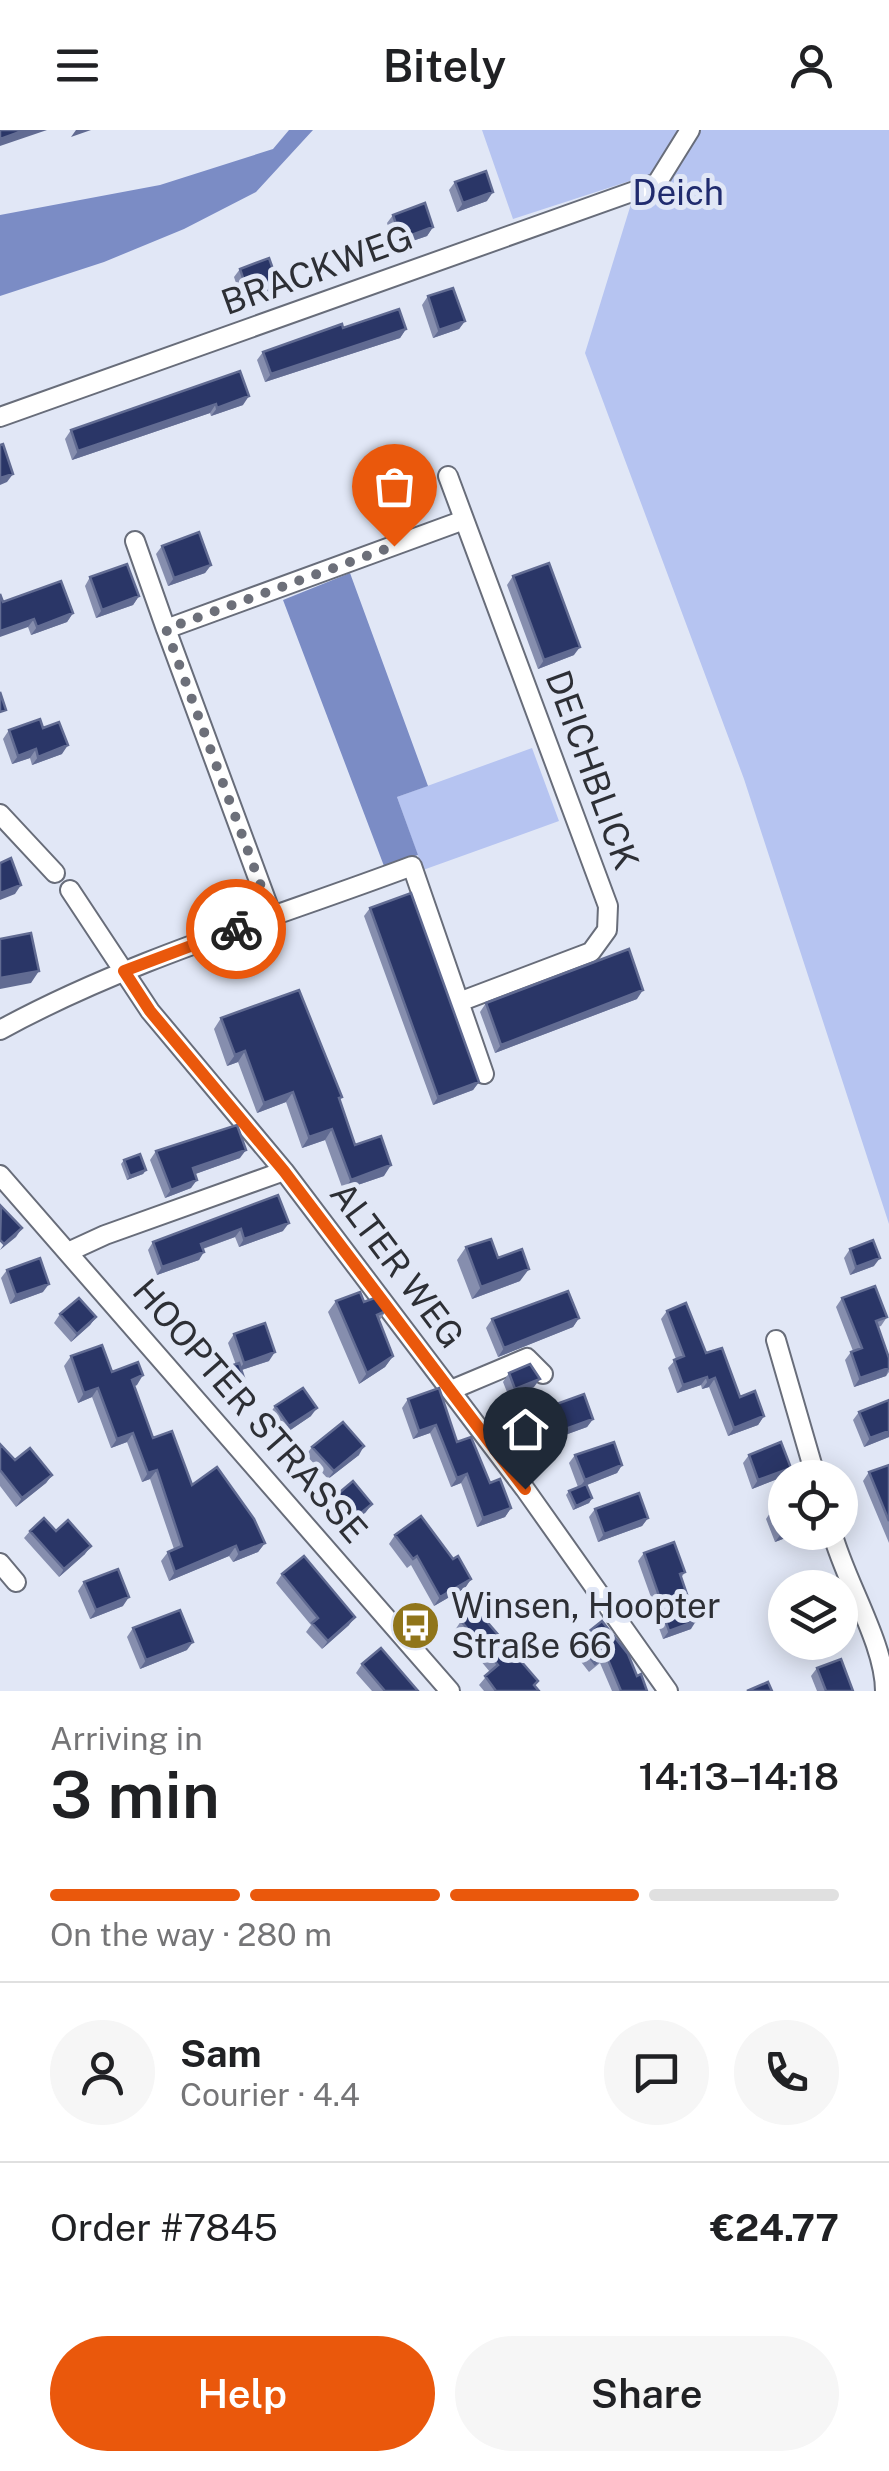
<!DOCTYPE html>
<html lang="en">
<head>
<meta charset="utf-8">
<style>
	body { margin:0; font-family:"Public Sans",sans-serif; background:#f6f6f6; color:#202124; height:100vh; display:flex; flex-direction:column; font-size:38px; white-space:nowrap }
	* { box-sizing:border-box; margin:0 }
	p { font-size:32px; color:#757577 }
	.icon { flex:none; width:55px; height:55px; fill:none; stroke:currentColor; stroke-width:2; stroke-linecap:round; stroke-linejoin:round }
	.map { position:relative; height:1561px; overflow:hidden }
	.panel { display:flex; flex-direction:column; background:#fff; flex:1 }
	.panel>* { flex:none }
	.buttons { position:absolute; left:768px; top:1330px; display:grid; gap:20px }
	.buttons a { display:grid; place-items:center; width:90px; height:90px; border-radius:50%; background:#fff; box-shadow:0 5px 25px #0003; font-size:50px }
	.pin { position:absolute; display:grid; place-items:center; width:85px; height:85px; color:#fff; margin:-102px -42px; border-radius:50% 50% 50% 0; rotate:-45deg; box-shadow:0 0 10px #0007 }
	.pin .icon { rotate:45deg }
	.courier { position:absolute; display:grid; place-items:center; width:100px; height:100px; margin:-50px; border:8px solid #ea580c; border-radius:50%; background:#fff; color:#222; box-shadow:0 2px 12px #0007 }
	.summary em { font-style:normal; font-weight:600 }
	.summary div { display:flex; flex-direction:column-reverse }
	.summary { display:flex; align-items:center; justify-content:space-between; height:170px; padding:0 50px }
	h1 { font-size:65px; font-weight:600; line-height:75px }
	.bar { display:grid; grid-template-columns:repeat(4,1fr); gap:15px 10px; align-content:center; height:120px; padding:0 50px }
	.bar i { height:12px; border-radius:8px; background:#e0e0e0 }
	.bar .selected { background:#ea580c }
	.bar p { grid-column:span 4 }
	.line { display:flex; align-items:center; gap:25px; padding:0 50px; border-top:2px solid #e0e0e0 }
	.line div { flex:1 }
	.round { display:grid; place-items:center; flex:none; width:105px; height:105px; border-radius:52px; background:#f6f6f6 }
	.cta { display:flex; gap:20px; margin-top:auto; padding:20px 50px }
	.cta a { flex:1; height:115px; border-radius:60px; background:#ea580c; color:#fff; font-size:40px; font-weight:600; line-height:115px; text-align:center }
	.cta a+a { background:#f6f6f6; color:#202124 }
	header { display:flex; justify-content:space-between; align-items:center; height:130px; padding:0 50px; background:#fff; font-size:45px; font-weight:600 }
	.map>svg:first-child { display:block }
</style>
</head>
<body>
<header><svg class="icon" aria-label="menu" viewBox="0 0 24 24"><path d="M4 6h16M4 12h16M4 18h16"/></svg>Bitely<svg class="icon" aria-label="person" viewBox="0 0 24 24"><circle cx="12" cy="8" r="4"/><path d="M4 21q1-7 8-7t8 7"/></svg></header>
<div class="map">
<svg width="889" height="1561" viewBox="0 0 889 1561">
	<rect width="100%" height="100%" fill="#e1e7f6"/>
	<path fill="#b6c4f1" d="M482,0H889V1094L744,649L585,223L639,48L513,89Z
		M532,618L559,691L423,740L397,667Z"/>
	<path fill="#7b8cc5" d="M289,0H313L256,62L184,99L104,132L0,166V85L160,55L273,19Z
		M350,443L428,656L397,667L418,725L384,736L283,470Z"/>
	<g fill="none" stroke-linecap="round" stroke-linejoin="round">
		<defs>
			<path id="minor" d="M0,287L657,53L690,0
				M448,346L608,776L607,800L591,822L459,872
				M135,411L166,499
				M0,684L55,743
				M70,760L150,881L284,1041
				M272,786L166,499L464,390
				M0,900C130,829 274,788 412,736L484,944
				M0,1045L450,1561
				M68,1122L105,1105L284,1041L525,1359L668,1561
				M776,1210L816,1348
				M451,1260L527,1228L543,1244
				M832,1402C845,1451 885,1514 885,1561
				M0,1433L16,1452"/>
		</defs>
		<use href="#minor" stroke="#686d7a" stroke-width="22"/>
		<use href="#minor" stroke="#fff" stroke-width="18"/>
	</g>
	<path fill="#868eae" d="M455,52L487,71L457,82L449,60Z
		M393,85L433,97L427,106L395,117L387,93Z
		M240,139L279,156L273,164L243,174L234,147Z
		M428,166L465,191L459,199L433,208L422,175Z
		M343,198L406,199L400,208L265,252L257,230L263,222Z
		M240,241L243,275L211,286L210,283L72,330L65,309L71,300Z
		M162,416L211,435L205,443L168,456L156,424Z
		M513,446L574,525L538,539L507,455Z
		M90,447L139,466L133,475L96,488L85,456Z
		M3,472L73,483L67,492L31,505L28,497Z
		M43,598L62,624L32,635L30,628L12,634L3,609L9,600Z
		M370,778L479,952L473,960L433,975L364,786Z
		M637,869L495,923L480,882L486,873Z
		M221,888L342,967L340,970L355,1015L384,1046L343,1060L325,1010L302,1018L286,972L257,983L238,932L227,936L214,899Z
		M156,1021L240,1028L195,1044L191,1058L165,1068L150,1030Z
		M124,1030L146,1040L143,1044L127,1050L121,1034Z
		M278,1065L283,1101L239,1117L235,1107L203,1119L199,1130L157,1145L148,1120L153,1112Z
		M466,1117L520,1151L472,1169L457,1130Z
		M850,1119L874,1136L850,1145L844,1128Z
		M7,1140L43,1162L10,1174L1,1148Z
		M842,1168L887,1187L881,1196L878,1197L889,1228V1242L886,1246L854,1257L845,1230L851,1222L853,1221L836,1177Z
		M336,1171L364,1172L386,1181L379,1191L393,1226L385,1237L359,1254L328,1182Z
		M667,1181L706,1223L740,1267L764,1286L758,1295L728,1306L709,1257L702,1259L701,1255L677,1263L668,1238L676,1229L661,1189Z
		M60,1184L96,1187L90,1195L71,1212L54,1193Z
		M579,1188L573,1197L498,1227L486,1198L492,1189Z
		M234,1204L269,1231L242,1240V1255L227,1260L221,1243L224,1238L236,1235L228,1213Z
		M71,1226L112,1242L137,1255L134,1256L153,1308L192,1355L265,1413L258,1422L233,1432L229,1426L169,1451L161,1431L168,1422L174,1419L150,1349L142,1352L127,1312L111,1318L92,1267L78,1273L64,1236Z
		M509,1243L534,1257L509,1267L503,1252Z
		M408,1269L457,1312L511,1378L505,1387L477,1397L461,1353L451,1357L430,1303L413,1309L402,1278Z
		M275,1276L311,1286L283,1305L269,1285Z
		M551,1276L593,1289L587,1297L554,1309L545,1284Z
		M859,1282L889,1307L864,1317L853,1290Z
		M0,1314L15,1330L52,1345L46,1353L16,1377L0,1356Z
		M312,1317L359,1325L328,1349L306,1325Z
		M575,1325L622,1335L617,1343L587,1355L592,1368L589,1373L573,1380L566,1365L569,1361L578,1357L569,1333Z
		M749,1325L785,1346L752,1359L743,1333Z
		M889,1335V1413L863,1351L869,1342Z
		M333,1368L366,1382L345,1399L327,1376Z
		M595,1379L648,1388L642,1396L598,1412L589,1387Z
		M772,1380L785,1402H801L775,1412L766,1389Z
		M30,1401H56L85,1424L59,1447L24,1408Z
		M395,1405L453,1429L471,1449L465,1458L434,1476L411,1435L407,1438L389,1414Z
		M644,1423L685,1442L681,1448L691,1499L663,1509L655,1487L657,1484L638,1431Z
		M282,1444L349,1495L322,1519L306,1502L311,1495L276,1453Z
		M84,1452L123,1476L90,1489L78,1461Z
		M461,1491L535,1556L539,1561H484L479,1555L490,1542L455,1500Z
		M602,1491L637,1546L647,1561H612L600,1533L589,1542L571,1519L577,1511Z
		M133,1498L187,1520L140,1539L127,1507Z
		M362,1534L418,1561H372L356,1543Z
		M817,1538L853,1561H817L811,1546Z"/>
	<path fill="#616b92" d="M25,0H47L0,16V9Z
		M76,0H91L71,7Z
		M493,62L487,71L457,82L463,73Z
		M433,97L427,106L395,117L401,109Z
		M279,156L273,164L243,174L249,166Z
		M465,191L459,199L433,208L439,200Z
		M406,199L400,208L265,252L271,244Z
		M249,266L243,275L211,286L217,278Z
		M216,274L210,283L72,330L78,321Z
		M13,344L7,352L0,355V348Z
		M211,435L205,443L168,456L174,448Z
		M139,466L133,475L96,488L102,480Z
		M73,483L67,492L31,505L37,497Z
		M34,489L28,497L0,507V501Z
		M580,517L574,525L538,539L544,530Z
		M68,615L62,624L32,635L38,627Z
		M36,619L30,628L12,634L18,626Z
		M21,755L15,764L0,770V763Z
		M39,841L31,853L0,859V848Z
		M643,860L637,869L495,923L501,915Z
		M245,921L238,932L227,936L235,925Z
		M479,952L473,960L433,975L438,967Z
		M293,962L286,972L257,983L264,973Z
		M332,999L325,1010L302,1018L309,1007Z
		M246,1020L240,1028L187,1047L193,1038Z
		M391,1035L384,1046L343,1060L351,1050Z
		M146,1040L143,1044L127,1050L130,1046Z
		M197,1050L191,1058L165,1068L171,1060Z
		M289,1093L283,1101L239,1117L244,1109Z
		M22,1098L16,1107L0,1120L4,1114Z
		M241,1099L235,1107L196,1121L201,1114Z
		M204,1122L199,1130L157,1145L162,1137Z
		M880,1128L874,1136L850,1145L856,1137Z
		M529,1139L520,1151L472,1169L481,1157Z
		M49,1154L43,1162L10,1174L16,1165Z
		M96,1187L90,1195L71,1212L77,1204Z
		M579,1188L573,1197L498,1227L504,1218Z
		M275,1222L269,1231L238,1241L244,1233Z
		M393,1226L385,1237L359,1254L367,1243Z
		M889,1238L886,1246L854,1257L860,1248Z
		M143,1245L137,1255L125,1260L132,1250Z
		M707,1247L701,1255L677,1263L683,1255Z
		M715,1248L709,1257L702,1259L708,1251Z
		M540,1249L534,1257L509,1267L515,1259Z
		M245,1251L242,1255L227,1260L230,1256Z
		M98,1258L92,1267L78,1273L84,1263Z
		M317,1278L311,1286L283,1305L289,1296Z
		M764,1286L758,1295L728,1306L734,1298Z
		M593,1289L587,1297L554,1309L560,1301Z
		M436,1295L430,1303L413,1309L419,1301Z
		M889,1301V1307L864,1317L870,1308Z
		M133,1303L127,1312L111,1318L117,1309Z
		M364,1316L359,1325L328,1349L334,1341Z
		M622,1335L617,1343L579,1358L585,1350Z
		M791,1338L785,1346L752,1359L758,1350Z
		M157,1340L150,1349L142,1352L148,1343Z
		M467,1344L461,1353L451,1357L457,1348Z
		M52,1345L46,1353L16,1377L22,1368Z
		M592,1368L589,1373L573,1380L576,1376Z
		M372,1374L366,1382L345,1399L351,1391Z
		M511,1378L505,1387L477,1397L483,1388Z
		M648,1388L642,1396L598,1412L604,1404Z
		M785,1402H801L775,1412L781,1404Z
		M265,1413L258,1422L233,1432L239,1423Z
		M91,1416L85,1424L59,1447L64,1439Z
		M236,1416L229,1426L169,1451L175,1442Z
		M471,1449L465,1458L434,1476L440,1467Z
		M129,1467L123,1476L90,1489L96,1480Z
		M355,1487L349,1495L322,1519L328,1511Z
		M696,1491L691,1499L663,1509L669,1501Z
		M193,1512L187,1520L140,1539L146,1530Z
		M820,1512H832L816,1519Z"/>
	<path fill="#2a3667" stroke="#616b92" stroke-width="2.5" d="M0,0H25L0,9Z
		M486,41L493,62L463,73L455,52Z
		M425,73L433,97L401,109L393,85Z
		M269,128L279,156L249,166L240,139Z
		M453,158L465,191L439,200L428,166Z
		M399,179L406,199L271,244L263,222L342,194L343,198Z
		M240,241L249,266L217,278L216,274L78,321L71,300Z
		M3,314L13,344L0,348V315Z
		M199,402L211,435L174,448L162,416Z
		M549,433L580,517L544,530L513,446Z
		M127,434L139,466L102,480L90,447Z
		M61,451L73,483L37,497L34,489L0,501V464L3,472Z
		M0,562L6,580L0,582Z
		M40,589L43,598L59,592L68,615L38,627L36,619L18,626L9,600Z
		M11,728L21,755L0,763V733Z
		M411,763L479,952L438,967L370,778Z
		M31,803L39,841L0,848V809Z
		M629,819L643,860L501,915L486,873Z
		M299,860L342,967L339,968L355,1015L381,1006L391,1035L351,1050L332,999L309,1007L293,962L264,973L245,921L235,925L221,888Z
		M237,995L246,1020L193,1038L197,1050L171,1060L156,1021Z
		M140,1024L146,1040L130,1046L124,1030Z
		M278,1065L289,1093L244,1109L241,1099L201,1114L204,1122L162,1137L153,1112Z
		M1,1076L22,1098L4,1114L0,1110Z
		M491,1109L498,1128L522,1119L529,1139L481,1157L466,1117Z
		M873,1110L880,1128L856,1137L850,1119Z
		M40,1128L49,1154L16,1165L7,1140Z
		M875,1156L887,1187L876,1191L889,1228V1238L860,1248L851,1222L862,1218L842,1168Z
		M568,1161L579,1188L504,1218L492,1189Z
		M360,1162L364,1172L380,1166L386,1181L377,1185L393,1226L367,1243L336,1171Z
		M79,1168L96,1187L77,1204L60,1184Z
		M686,1173L706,1223L722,1218L740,1267L755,1261L764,1286L734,1298L715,1248L708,1251L707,1247L683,1255L674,1230L684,1226L667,1181Z
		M265,1193L275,1222L244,1233L234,1204Z
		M102,1215L112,1242L138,1232L143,1245L132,1250L153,1308L172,1301L192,1355L217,1337L254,1389L265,1413L239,1423L236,1416L175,1442L168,1422L182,1416L157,1340L148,1343L133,1303L117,1309L98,1258L84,1263L71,1226Z
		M239,1233L245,1251L230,1256L224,1238Z
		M530,1234L540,1249L515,1259L509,1243Z
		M303,1258L317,1278L289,1296L275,1276Z
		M439,1258L457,1312L471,1307L490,1353L500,1349L511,1378L483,1388L467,1344L457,1348L436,1295L419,1301L408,1269Z
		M584,1264L593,1289L560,1301L551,1276Z
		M889,1270V1301L870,1308L859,1282Z
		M343,1292L364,1316L334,1341L312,1317Z
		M614,1312L622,1335L585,1350L575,1325Z
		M781,1312L791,1338L758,1350L749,1325Z
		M0,1314L15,1330L30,1318L52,1345L22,1368L0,1340Z
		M889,1335V1391L869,1342Z
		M353,1351L372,1374L351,1391L333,1368Z
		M586,1354L592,1368L576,1376L569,1361Z
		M639,1363L648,1388L604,1404L595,1379Z
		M785,1375V1402L781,1404L772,1380Z
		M421,1386L453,1429L458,1426L471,1449L440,1467L417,1426L413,1429L395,1405Z
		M44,1388L56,1401L68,1390L91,1416L64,1439L30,1401Z
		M674,1412L685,1442L680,1444L696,1491L669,1501L661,1478L663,1477L644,1423Z
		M304,1426L355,1487L328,1511L312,1493L318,1488L282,1444Z
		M118,1439L129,1467L96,1480L84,1452Z
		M476,1479L538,1551L534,1555L539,1561H496L485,1546L498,1535L461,1491Z
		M180,1480L193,1512L146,1530L133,1498Z
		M602,1491L628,1524L637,1546L641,1544L647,1561H621L606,1525L595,1534L577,1511Z
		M381,1518L418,1561H385L362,1534Z
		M841,1529L853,1561H826L817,1538Z
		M768,1552L772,1561H747Z"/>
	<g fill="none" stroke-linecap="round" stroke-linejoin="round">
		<path stroke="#6c6f79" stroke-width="10" stroke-dasharray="0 18" d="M236,799L272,786L166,499L394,416"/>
		<path stroke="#ea580c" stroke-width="12" d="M236,799L124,841L150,881L284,1041L525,1359"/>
	</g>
	<defs>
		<symbol id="bus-disc" viewBox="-11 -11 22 22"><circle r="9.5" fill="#90751a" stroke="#e1e7f6"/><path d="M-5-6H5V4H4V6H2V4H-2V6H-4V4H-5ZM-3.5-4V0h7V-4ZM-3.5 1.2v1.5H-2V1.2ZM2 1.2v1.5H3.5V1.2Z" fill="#fff"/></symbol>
	</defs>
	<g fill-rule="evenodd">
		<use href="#bus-disc" x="388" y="1468" width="55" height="55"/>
	</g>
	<g text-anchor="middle" stroke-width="10" stroke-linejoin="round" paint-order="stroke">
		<g font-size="35" fill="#202b6e" stroke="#e1e7f6">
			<text x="678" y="75">Deich</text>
		</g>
		<g font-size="35" fill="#2d2f35" stroke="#e1e7f6">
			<text transform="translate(317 140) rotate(-20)" y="12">BRACKWEG</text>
			<text transform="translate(592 640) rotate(70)" y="12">DEICHBLICK</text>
			<text transform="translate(397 1135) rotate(53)" y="12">ALTER WEG</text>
			<text transform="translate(250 1281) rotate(49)" y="12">HOOPTER STRASSE</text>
		</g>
		<g font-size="35" fill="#2d2f35" stroke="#e1e7f6" text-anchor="start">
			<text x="451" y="1488">Winsen, Hoopter<tspan x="451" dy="40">Straße 66</tspan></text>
		</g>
	</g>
</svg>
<div class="buttons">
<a><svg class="icon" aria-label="locate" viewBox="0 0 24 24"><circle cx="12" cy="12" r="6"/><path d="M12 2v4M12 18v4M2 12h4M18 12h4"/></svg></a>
<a><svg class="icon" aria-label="layers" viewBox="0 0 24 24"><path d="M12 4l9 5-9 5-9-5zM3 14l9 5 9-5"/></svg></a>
</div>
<div class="pin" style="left:394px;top:416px;background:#ea580c"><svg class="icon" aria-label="bag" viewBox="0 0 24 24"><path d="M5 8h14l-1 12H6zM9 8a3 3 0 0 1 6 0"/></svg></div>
<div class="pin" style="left:525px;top:1359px;background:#1f2937"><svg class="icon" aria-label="home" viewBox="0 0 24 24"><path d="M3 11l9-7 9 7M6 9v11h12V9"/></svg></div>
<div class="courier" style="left:236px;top:799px"><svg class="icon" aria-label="bike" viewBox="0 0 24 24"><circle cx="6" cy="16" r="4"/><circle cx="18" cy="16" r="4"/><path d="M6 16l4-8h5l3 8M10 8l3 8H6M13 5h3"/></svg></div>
</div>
<section class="panel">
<div class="summary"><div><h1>3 min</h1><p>Arriving in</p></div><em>14:13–14:18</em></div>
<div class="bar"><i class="selected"></i><i class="selected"></i><i class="selected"></i><i></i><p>On the way · 280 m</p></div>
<div class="line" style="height:180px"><a class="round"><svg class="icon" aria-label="person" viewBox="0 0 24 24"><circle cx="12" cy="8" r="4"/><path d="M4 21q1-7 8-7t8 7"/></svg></a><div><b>Sam</b><p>Courier · 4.4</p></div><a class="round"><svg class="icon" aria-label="chat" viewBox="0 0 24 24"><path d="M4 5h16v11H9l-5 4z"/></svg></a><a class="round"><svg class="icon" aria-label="phone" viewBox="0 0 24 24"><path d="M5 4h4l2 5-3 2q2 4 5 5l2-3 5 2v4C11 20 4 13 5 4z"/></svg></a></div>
<div class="line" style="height:130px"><div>Order #7845</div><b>€24.77</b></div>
<div class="cta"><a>Help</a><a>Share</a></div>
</section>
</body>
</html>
